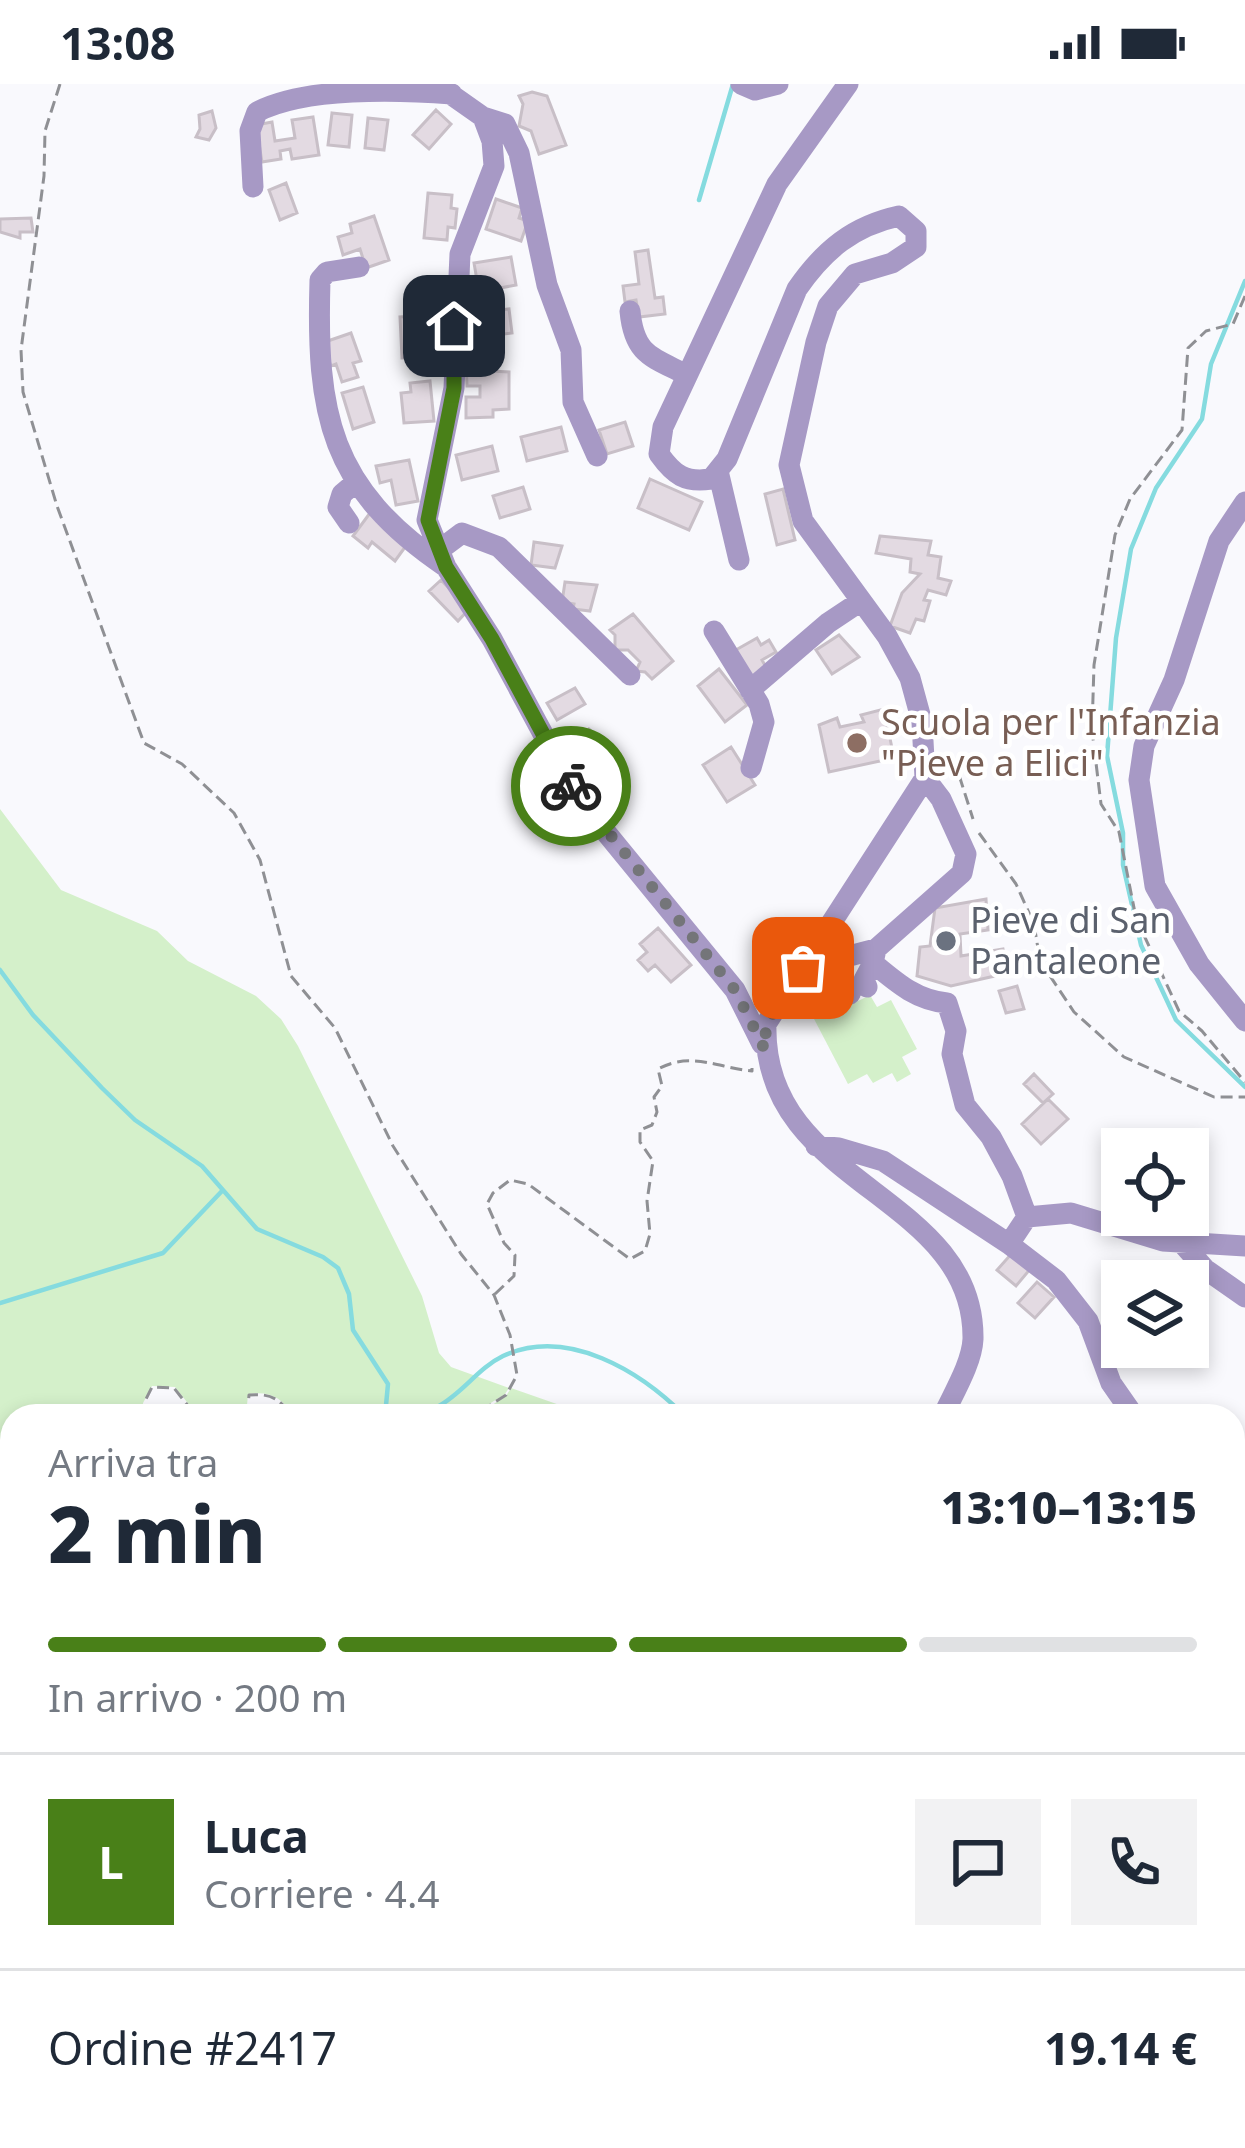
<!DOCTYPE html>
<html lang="it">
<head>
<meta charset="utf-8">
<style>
	body { margin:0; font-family:"Noto Sans",sans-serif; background:#f2f2f3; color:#1f2937; height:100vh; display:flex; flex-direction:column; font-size:45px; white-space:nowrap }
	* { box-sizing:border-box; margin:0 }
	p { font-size:39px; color:#747a83 }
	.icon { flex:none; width:66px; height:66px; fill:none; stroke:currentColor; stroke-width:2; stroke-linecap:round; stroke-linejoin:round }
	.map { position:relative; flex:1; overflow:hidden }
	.drawer { position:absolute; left:0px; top:1320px; width:1245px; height:744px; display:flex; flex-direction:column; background:#fff; border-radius:36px 36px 0 0; box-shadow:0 6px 18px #0003 }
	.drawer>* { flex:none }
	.controls { position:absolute; left:1101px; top:1044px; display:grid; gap:24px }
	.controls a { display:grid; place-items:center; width:108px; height:108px; border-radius:0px; background:#fff; box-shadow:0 6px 18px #0003; font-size:60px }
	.pin { position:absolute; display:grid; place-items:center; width:102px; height:102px; color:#fff; margin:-51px; border-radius:24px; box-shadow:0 6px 18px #0006 }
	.courier { position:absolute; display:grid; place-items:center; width:120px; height:120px; margin:-60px; border:9px solid #498018; border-radius:50%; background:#fff; color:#222; box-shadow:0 3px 15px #0007 }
	.summary em { font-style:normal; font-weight:800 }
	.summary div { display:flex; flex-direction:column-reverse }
	.summary { display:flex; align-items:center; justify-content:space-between; height:204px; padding:0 48px }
	h1 { font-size:78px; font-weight:800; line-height:90px }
	.bar { display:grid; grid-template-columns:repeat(4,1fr); gap:18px 12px; align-content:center; height:144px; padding:0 48px }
	.bar i { height:15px; border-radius:9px; background:#e0e1e3 }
	.bar .active { background:#498018 }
	.bar p { grid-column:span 4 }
	.line { display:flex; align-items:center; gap:30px; padding:0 48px; border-top:3px solid #e0e1e3 }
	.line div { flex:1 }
	.round { display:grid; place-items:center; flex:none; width:126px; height:126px; border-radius:0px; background:#f2f2f3 }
	.status { display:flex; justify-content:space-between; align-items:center; height:84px; padding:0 60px; background:#fff; direction:ltr }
	.status svg { height:33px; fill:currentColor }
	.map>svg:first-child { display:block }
</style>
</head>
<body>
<div class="status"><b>13:08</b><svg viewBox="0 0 49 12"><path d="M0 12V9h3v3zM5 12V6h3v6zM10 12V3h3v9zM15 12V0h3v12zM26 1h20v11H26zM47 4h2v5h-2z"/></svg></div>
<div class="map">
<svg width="1245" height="2064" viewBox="0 0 1245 2064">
	<rect width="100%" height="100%" fill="#f9f9fd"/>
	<path fill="#d4f0ca" d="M0,725L61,806L157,847L188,877L256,912L281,935L298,962L422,1212L439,1269L451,1283L509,1304L505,1310L470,1332H294C281,1314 272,1307 248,1310L246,1332H198L175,1303L152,1302L143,1319L144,1332H12V1595L0,1558Z
		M835,892L850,921L870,911L877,923L891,916L917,965L902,973L911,990L897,998L892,989L873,999L867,990L848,1000L801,910Z
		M511,1304L591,1332H475L506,1312Z
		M0,1561L12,1602V1757L0,1748Z
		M12,2030V2052H636L635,2064H0V2031Z"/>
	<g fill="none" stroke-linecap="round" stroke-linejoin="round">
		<path stroke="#85dbdf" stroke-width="4.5" d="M699,116L733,0
			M1245,197L1211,280L1202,335L1156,404L1131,465L1116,554L1107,672L1123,749V781L1141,861L1176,936L1245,1003
			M0,886L33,931L102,1004L135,1036L202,1082L257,1145L323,1173L338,1184L349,1210L353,1246L388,1300L385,1332
			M0,1219L163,1169L222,1107
			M392,1332C407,1326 422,1330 437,1323C462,1310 478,1284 503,1272C568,1242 641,1288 685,1332
			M0,1688L12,1684
			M514,2064L519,2052"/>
	</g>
	<path fill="#e3dae2" stroke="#c8bfc7" stroke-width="3" d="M532,8L547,12L566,61L539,70L531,47L519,42L523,20L519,12Z
		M436,26L451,40L429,65L413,51Z
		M212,27L216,44L209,56L196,53L200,45L199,31Z
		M332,29L352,31L349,63L328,61Z
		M313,33L319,71L292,75L290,65L280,67L281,75L262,78L256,41L272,38L275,57L295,54L292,36Z
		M368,34L388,36L384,66L365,64Z
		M286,99L297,129L280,136L269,106Z
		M428,109L452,111L451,124L457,125L455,144L448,143L447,156L424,154Z
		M496,115L522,124L519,134L528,137L521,157L486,145Z
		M374,132L389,176L366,184L360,165L343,171L338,153L352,149L350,140Z
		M31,134L33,148H20V154L0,148V135Z
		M648,166L655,214L663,213L665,230L639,233L636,216L625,218L623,202L639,200L635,168Z
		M511,173L516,201L479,208L474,179Z
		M509,225L512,249L477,253L475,229Z
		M435,231L437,273L402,274L400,233Z
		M351,249L361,277L353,279L358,293L342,298L336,280L331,282L322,259Z
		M466,275H491V287L509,288V325L493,326V333L466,334V313H480V302H467Z
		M430,297L434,337L404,339L401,309L411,308L410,299Z
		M363,303L374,338L353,345L342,309Z
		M625,338L633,362L607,370L599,346Z
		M561,343L567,367L527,377L521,353Z
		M492,362L498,387L462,396L456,371Z
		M409,376L418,417L396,421L391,396L380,399L376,382Z
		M650,395L702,418L689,446L638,424Z
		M523,403L530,425L500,434L493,412Z
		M783,405L795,456L777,461L765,410Z
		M370,429L408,459L395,477L372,458L368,464L353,452Z
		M880,452L931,457L928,471L941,473L938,494L951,497L946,511L928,506L924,516L930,517L924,537L916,535L910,549L890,542L902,509L920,490L910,488L911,475L876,469Z
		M534,458L562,462L555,484L531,481Z
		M441,496L469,525L458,537L429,507Z
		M565,498L597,501L590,527L573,525L574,520L562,518Z
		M633,530L673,577L652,595L645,588L636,587L640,578L628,566H615V551L610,546Z
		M839,551L859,573L832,590L816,566Z
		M757,554L761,561L769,556L776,568L762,576L767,585L750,595L734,567Z
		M719,585L747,621L725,638L698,602Z
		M575,604L585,620L557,636L547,619Z
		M884,625L894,674L829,688L819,641L837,634L840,643L864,638L861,631Z
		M589,645L617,670L613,675L622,683L614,692L577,658Z
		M731,663L755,701L727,718L703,681Z
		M986,815L988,846L960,850L961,872L1003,865L1008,889L951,902L917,892L920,863L930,862L935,824Z
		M658,844L691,881L671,898L655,881L648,887L638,876L647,868L640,860Z
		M1017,902L1024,925L1006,929L999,907Z
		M1034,990L1053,1010L1043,1019L1024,1000Z
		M1048,1015L1068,1035L1041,1060L1022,1040Z
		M1013,1168L1031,1184L1016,1202L997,1186Z
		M1037,1198L1054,1213L1035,1234L1018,1219Z
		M1233,1489L1245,1494V1536L1233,1531Z"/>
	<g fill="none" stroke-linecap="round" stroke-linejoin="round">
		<path stroke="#8f9094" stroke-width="3" stroke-dasharray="12 6" stroke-linecap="butt" d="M60,0L45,47L44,92L21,266L23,308L57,422L144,659L182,680L234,729L260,776L291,892L335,944L393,1062L461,1170L494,1211L510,1251L517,1291L506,1311L473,1332
			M1245,212L1233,240L1206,247L1188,264L1182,346L1130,415L1115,451L1094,581L1092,646L1101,720L1119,748L1136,834L1179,927L1202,947L1245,998
			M944,683L959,691L973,735
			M979,749L1016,800L1034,840L1040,877L1074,928L1124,973L1214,1013H1245
			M495,1210L514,1192L515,1171L504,1159L487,1120L493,1109L510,1096L528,1100L630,1175L645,1167L650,1150L647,1117L653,1077L640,1058V1046L652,1041L657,1028L654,1013L662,1002L658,985C692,967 718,984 752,987V984
			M145,1332L144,1319L152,1303L174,1304L196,1332
			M247,1332L249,1311C271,1309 280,1315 292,1332
			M0,1560L12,1599
			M0,1974L12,2000
			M0,2025H12"/>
		<path stroke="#a799c5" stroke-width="21" d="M436,0L483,33L492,57L494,82L460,170L454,304L427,436L446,483L492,555L577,713L735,906L762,960
			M741,0L755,6L778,0
			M848,0L777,100L663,343L659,370C674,391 685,399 711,395L727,375L797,205C824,166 853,142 899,132L916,147V163L892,179L855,190L828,222L816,258L789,381L803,437L887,552L910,594L922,638L925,694L766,940C761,1102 975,1109 973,1255C972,1279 953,1310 943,1332
			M483,33L505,40L519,69L547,201L571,266L573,318L597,372
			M253,103L250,47L257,28C305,3 398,6 452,10
			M359,183L327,188L320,196C316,330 329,404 446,483
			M630,227C634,271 652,273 687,291
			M718,387L739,476
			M1245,418L1219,457L1174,596L1144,662L1139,696L1155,802L1199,880L1245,937
			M349,439L338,423L342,410L355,399
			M442,464L462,449L499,463L630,591
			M714,547L759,620L764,638L751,684
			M750,606L828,539L861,517
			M876,865L873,879C897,899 916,916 947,919L956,947L952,970L965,1021L991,1053L1012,1092L1027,1133L1009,1160
			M843,874L842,893L850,910
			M803,884L876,865L962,789L966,770L941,715L925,694
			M867,903L864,896L873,879
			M816,1062L839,1064L883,1077L1009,1160L1056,1196L1088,1237L1111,1299L1134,1332
			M1027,1133L1071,1129L1163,1157L1245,1162
			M1182,1159L1205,1185L1245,1213
			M1233,1488L1245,1490
			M1233,1565C1245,1597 1237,1666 1233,1702
			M1233,1711L1245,1793
			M1233,1989L1245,1975
			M871,2064L875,2052
			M955,2064L961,2052
			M1182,2064L1188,2052"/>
	</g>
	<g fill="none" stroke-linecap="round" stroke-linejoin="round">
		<path stroke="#747579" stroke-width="12" stroke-dasharray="0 21.6" d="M571,702L735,906L765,966L766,940L803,884"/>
		<path stroke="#498018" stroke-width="15" d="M454,242V304L428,436L446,483L492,555L571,702"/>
	</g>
	<circle fill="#8d6e63" stroke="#fff" stroke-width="4.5" cx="857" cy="659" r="12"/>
	<circle fill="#6b7280" stroke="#fff" stroke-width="4.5" cx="946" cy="857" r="12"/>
	<g text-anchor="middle" stroke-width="9" stroke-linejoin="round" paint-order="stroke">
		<g font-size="36" fill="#785e54" stroke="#fff" text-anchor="start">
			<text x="881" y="651">Scuola per l'Infanzia<tspan x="881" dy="41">"Pieve a Elici"</tspan></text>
		</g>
		<g font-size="36" fill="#5b616d" stroke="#fff" text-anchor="start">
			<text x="970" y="849">Pieve di San<tspan x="970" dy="41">Pantaleone</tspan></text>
		</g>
	</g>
</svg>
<div class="controls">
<a><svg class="icon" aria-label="locate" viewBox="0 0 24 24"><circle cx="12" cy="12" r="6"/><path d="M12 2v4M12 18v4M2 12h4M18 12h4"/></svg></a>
<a><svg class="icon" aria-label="layers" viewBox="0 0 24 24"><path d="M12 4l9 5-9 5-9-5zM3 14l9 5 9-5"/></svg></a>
</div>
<div class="pin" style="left:803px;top:884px;background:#ea580c"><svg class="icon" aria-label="bag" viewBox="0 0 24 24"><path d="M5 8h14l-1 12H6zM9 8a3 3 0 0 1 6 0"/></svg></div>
<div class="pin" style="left:454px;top:242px;background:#1f2937"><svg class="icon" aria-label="home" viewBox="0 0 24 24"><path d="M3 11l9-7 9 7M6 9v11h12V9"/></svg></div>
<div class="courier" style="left:571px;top:702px"><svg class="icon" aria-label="bike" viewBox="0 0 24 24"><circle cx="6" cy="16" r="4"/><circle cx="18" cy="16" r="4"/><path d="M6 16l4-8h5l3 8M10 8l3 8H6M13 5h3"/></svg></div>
<section class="drawer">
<div class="summary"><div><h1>2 min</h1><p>Arriva tra</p></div><em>13:10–13:15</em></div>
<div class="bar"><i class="active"></i><i class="active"></i><i class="active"></i><i></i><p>In arrivo · 200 m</p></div>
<div class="line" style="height:216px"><b class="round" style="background:#498018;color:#fff">L</b><div><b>Luca</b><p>Corriere · 4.4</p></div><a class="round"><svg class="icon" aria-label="chat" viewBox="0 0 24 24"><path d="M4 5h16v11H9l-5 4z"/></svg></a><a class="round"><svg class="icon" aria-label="phone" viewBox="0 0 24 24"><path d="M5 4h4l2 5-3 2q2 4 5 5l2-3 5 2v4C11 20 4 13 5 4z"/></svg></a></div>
<div class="line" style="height:156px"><div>Ordine #2417</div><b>19.14 €</b></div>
</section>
</div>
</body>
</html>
